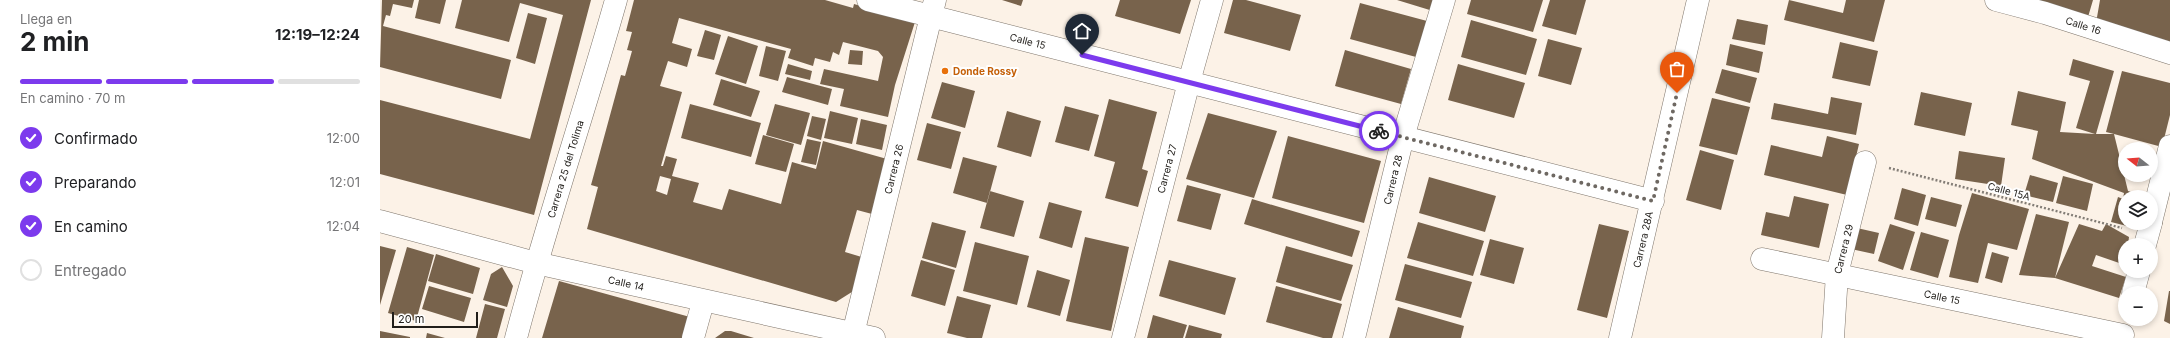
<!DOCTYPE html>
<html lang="es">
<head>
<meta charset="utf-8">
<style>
	body { margin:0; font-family:Inter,sans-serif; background:#f2f2f2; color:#202124; height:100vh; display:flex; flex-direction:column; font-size:15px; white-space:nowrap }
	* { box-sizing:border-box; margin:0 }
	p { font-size:13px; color:#757577 }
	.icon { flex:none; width:22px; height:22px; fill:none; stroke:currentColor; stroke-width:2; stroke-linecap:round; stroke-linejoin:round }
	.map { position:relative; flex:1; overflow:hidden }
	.side { display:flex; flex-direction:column; background:#fff; width:380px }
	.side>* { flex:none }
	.needle { width:26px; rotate:287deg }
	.tools { position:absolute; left:1738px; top:142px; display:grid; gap:8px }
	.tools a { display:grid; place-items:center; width:40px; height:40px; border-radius:50%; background:#fff; box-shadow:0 2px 6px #0003; font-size:20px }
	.scale { position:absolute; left:12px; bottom:10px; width:86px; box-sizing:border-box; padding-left:4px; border:2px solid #211e1a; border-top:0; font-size:11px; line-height:14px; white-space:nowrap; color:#211e1a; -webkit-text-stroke:3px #fff; paint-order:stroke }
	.pin { position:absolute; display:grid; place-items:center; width:34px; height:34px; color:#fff; margin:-41px -17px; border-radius:50% 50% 50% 0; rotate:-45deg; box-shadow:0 0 4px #0007 }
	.pin .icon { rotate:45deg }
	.courier { position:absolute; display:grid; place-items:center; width:40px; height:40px; margin:-20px; border:3px solid #7c3aed; border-radius:50%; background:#fff; color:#222; box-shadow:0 1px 5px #0007 }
	.headline em { font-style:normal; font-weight:700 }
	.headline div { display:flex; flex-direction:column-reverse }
	.headline { display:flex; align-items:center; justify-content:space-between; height:68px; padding:0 20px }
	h1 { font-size:26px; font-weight:700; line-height:30px }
	.bar { display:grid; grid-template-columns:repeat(4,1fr); gap:6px 4px; align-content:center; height:48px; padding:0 20px }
	.bar i { height:5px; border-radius:3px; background:#e0e0e0 }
	.bar .on { background:#7c3aed }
	.bar p { grid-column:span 4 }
	ol { padding:0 20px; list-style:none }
	li { display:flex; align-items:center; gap:12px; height:44px }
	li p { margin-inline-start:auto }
	li .icon { padding:4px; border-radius:50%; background:#7c3aed; color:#fff; stroke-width:4 }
	li:last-child { color:#757577 }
	li i { width:22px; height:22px; border:2px solid #e0e0e0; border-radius:50% }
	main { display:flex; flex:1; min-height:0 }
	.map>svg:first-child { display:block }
</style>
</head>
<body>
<main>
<section class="side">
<div class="headline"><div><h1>2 min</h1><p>Llega en</p></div><em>12:19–12:24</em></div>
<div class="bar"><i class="on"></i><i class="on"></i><i class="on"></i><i></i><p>En camino · 70 m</p></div>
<ol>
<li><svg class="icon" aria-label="check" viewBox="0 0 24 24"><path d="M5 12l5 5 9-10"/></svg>Confirmado<p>12:00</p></li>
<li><svg class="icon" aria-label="check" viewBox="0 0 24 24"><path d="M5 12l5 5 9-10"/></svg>Preparando<p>12:01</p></li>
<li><svg class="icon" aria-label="check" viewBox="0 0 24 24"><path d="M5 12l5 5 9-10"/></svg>En camino<p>12:04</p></li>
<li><i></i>Entregado</li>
</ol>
</section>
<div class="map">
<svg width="1790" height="338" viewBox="0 0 1790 338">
	<rect width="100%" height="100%" fill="#fcf2e7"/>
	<path fill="#78634c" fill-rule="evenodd" d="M2,0H34L32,8L13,4L10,16L6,15L3,26L131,60L121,99L0,67Z
		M39,0H66L60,24L35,18Z
		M82,0H211L154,215L0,174V100L150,139L183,15L140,3L129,42L75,28Z
		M254,0H445L473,8L474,4L535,22L515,85L508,117L460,106L464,89L440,84L444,69L498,81L503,57L498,51L463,42L459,55L453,52L450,62L435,58L433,66L408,58L411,49L299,18L292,43L312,49L307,67L288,61L280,86L302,92L281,166H283L286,156L297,159L292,176L319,183L313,202L342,210L349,189L401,204L412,162L436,169L443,141L507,159L492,214L477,210L465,252L485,258L475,290L456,302L207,229L218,187L211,185L241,75L245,76L252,51L247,50L252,32L246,31ZM280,176L291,179L287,195L276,191Z
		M622,0H643L641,6Z
		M740,0H811L800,34L735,16Z
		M853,0H866L921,15L910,51L844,33Z
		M1017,0H1056L1053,11Z
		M1091,0H1163L1153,32L1087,14Z
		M1170,0H1206L1196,35L1162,26Z
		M1409,0L1463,13L1466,0H1505L1494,42L1404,20Z
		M1661,0H1713L1708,17L1660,3Z
		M1720,0H1790V47L1716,23Z
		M980,3L1047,21L1036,57L970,39Z
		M148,13L167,18L155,64L136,58Z
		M1357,19L1388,25L1385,45L1352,39Z
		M1091,20L1157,39L1146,75L1081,57Z
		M325,30L341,35L334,60L317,56Z
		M348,36L378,46L366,84L335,74Z
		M1168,39L1202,48L1191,85L1158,76Z
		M1460,42L1498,51L1490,86L1452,78Z
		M1350,44L1383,52L1379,73L1346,65Z
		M386,46L406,51L398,81L379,76Z
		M470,50L483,51L482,65L468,64Z
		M965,50L1031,69L1021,104L955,86Z
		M1693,59L1734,71L1716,134H1734L1726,132L1742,71L1790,83V115L1782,147L1734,134L1748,191L1767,197H1745V223H1752L1751,227L1731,222L1738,197L1743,199L1744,193L1652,159L1658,131L1631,125L1638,91L1686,102L1680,132L1715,134L1696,128L1710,81L1689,75Z
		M408,64L432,71L430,80L405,74Z
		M1078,64L1145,83L1134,118L1068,100Z
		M1342,69L1377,78L1370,103L1335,93Z
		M407,77L452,89L448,105L402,92Z
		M341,79L380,91L371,117L333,105Z
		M562,82L595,91L585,128L551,118Z
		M1541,92L1592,103L1585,136L1534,125Z
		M1451,97L1482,103L1476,135L1391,119L1394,103L1448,114Z
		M1332,98L1370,107L1357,155L1319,146Z
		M729,99L777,112L762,169L768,171L758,207L725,198L735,162L714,156Z
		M310,104L381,123L371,157L301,138Z
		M395,104L430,113L421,145L386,135Z
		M685,106L719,115L709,151L675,142Z
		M450,111L478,118L472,144L444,138Z
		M627,111L661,121L651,157L617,147Z
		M828,113L897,131L874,198L806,179Z
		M432,116L446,119L441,140L427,136Z
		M481,119L507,125L502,150L476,144Z
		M547,123L581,132L571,169L537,160Z
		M383,135L414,144L406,172L375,164Z
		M908,136L1001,161L984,223L892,198Z
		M1447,136L1479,144L1467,195L1384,175L1391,145L1442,157Z
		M427,139L441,142L436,165L421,162Z
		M1320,150L1354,160L1341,210L1306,200Z
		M1579,151L1625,158L1621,186L1575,179Z
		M583,157L617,166L607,203L573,193Z
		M1650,175L1678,183L1673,202L1644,195Z
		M1683,176L1713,184L1707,211L1676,203Z
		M1049,177L1116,196L1105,232L1039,213Z
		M807,185L841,194L831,230L797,221Z
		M1522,188L1546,195L1538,226L1514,219Z
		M610,191L644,201L634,237L600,228Z
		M1592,193L1649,209L1637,250L1608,243L1598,283L1569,277L1579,235Z
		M1414,196L1449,204L1439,248L1381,235L1386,212L1409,217Z
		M1551,197L1582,205L1576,227L1545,219Z
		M872,199L980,231L972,257L864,224Z
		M669,202L702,211L692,248L659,238Z
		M1656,214L1689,222L1675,278L1639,275Z
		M552,222L586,231L576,268L542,258Z
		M1038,222L1104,241L1093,276L1027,258Z
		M1219,224L1249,231L1227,318L1197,310Z
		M1510,224L1535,232L1523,270L1498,261Z
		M1699,224L1722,231L1726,224L1749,237L1748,245H1745V265L1716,255L1712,266L1746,277L1739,298L1675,278Z
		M1477,228L1499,233L1494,254L1471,249Z
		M1541,232L1569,240L1558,278L1530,270Z
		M705,237L749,247L731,331L686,321Z
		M1110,239L1144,248L1134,284L1100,275Z
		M595,242L649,256L637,305L583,291Z
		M0,246L16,250L0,305Z
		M906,246L973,265L961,301L896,282Z
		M27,247L54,255L36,321L8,313Z
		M1612,252L1629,257L1622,283L1605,278Z
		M56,254L100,268L93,294L48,281Z
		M541,260L575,270L565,306L531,296Z
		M789,260L856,278L845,315L779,296Z
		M1025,264L1092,282L1081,318L1015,300Z
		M122,267L133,286L127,307L103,300L111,274Z
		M657,270L690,280L680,316L647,307Z
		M179,281L310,317L311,338H162Z
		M49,286L91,298L84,322L42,309Z
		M896,286L962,304L952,338H943L886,322Z
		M1789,291H1790V324L1784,321Z
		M577,296L611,305L602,338H587L567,333Z
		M105,304L125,309L117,338H96Z
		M1018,307L1084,326L1081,338H1009Z
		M773,315L807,325L803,338H767Z
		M809,325L842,334L841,338H805Z
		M0,331L30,337V338H0Z
		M345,331H351L374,338H335Z
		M47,333L65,338H46Z"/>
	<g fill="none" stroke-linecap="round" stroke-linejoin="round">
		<defs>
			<g id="street">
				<path id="s1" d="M488,0L1273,201"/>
				<path id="s2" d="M1616,0L1665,13L1790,53"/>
				<path id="s3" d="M0,221L156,263L494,338"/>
				<path d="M1771,222L1790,146"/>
				<path d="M1765,245L1771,223"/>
				<path id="s4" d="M1382,259L1743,335"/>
				<path d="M1753,293L1759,271"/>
				<path d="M313,338L323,302"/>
				<path id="s5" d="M472,338L555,0"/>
				<path id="s6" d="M743,338L809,82L832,0"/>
				<path id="s7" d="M974,338L1023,137L1064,0"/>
				<path id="s8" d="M1240,338L1318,0"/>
				<path id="s9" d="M1453,338L1457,274L1485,162"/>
			</g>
			<g id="secondary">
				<path id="s10" d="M136,338C166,224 204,113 236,0"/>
			</g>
		</defs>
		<use href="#street" stroke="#7e756b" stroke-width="23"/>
		<use href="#secondary" stroke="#7e756b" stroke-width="23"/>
		<path stroke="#847e77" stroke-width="2.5" stroke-dasharray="2 2" stroke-linecap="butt" d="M1509,168L1742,228"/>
		<use href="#street" stroke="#fff" stroke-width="22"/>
		<use href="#secondary" stroke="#fff" stroke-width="22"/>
	</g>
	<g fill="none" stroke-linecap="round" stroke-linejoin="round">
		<path stroke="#6e6862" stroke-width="4" stroke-dasharray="0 7.2" d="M999,131L1273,201L1297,93"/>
		<path stroke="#7c3aed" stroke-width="5" d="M702,55L999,131"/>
	</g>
	<circle fill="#e8710a" stroke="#fff" stroke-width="1.5" cx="565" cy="71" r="4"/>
	<g text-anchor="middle" stroke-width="4" stroke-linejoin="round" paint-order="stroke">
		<g font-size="10" fill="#211e1a" stroke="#fff">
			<text dy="4" stroke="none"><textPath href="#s2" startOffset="91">Calle 16</textPath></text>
			<text dy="4" stroke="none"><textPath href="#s1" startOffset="165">Calle 15</textPath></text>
			<text dy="4" stroke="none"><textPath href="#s10" startOffset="176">Carrera 25 del Tolima</textPath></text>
			<text dy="4" stroke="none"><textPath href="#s5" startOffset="174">Carrera 26</textPath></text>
			<text dy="4" stroke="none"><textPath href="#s6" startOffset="175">Carrera 27</textPath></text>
			<text dy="4" stroke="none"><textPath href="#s7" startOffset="163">Carrera 28</textPath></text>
			<text transform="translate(1629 191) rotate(15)" y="4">Calle 15A</text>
			<text dy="4" stroke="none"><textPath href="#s8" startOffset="101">Carrera 28A</textPath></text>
			<text dy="4" stroke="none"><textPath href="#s9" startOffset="90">Carrera 29</textPath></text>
			<text dy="4" stroke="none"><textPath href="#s3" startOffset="254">Calle 14</textPath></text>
			<text dy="4" stroke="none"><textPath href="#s4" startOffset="184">Calle 15</textPath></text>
		</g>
		<g font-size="10" font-weight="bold" fill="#c56008" stroke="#fff" text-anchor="start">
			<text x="573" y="75">Donde Rossy</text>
		</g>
	</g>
</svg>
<div class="tools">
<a><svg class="needle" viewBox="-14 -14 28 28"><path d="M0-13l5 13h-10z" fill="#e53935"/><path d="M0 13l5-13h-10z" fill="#757577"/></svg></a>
<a><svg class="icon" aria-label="layers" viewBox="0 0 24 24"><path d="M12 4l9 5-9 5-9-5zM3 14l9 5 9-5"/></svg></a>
<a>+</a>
<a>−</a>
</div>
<div class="scale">20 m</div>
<div class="pin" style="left:1297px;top:93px;background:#ea580c"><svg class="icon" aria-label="bag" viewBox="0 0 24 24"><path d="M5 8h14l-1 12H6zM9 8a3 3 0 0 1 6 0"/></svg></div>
<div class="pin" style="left:702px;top:55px;background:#1f2937"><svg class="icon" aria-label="home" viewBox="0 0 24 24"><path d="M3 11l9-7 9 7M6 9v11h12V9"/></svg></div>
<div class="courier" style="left:999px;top:131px"><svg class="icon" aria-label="bike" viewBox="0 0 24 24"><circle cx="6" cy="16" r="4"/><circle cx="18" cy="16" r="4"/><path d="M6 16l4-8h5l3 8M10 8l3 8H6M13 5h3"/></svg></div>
</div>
</main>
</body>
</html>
